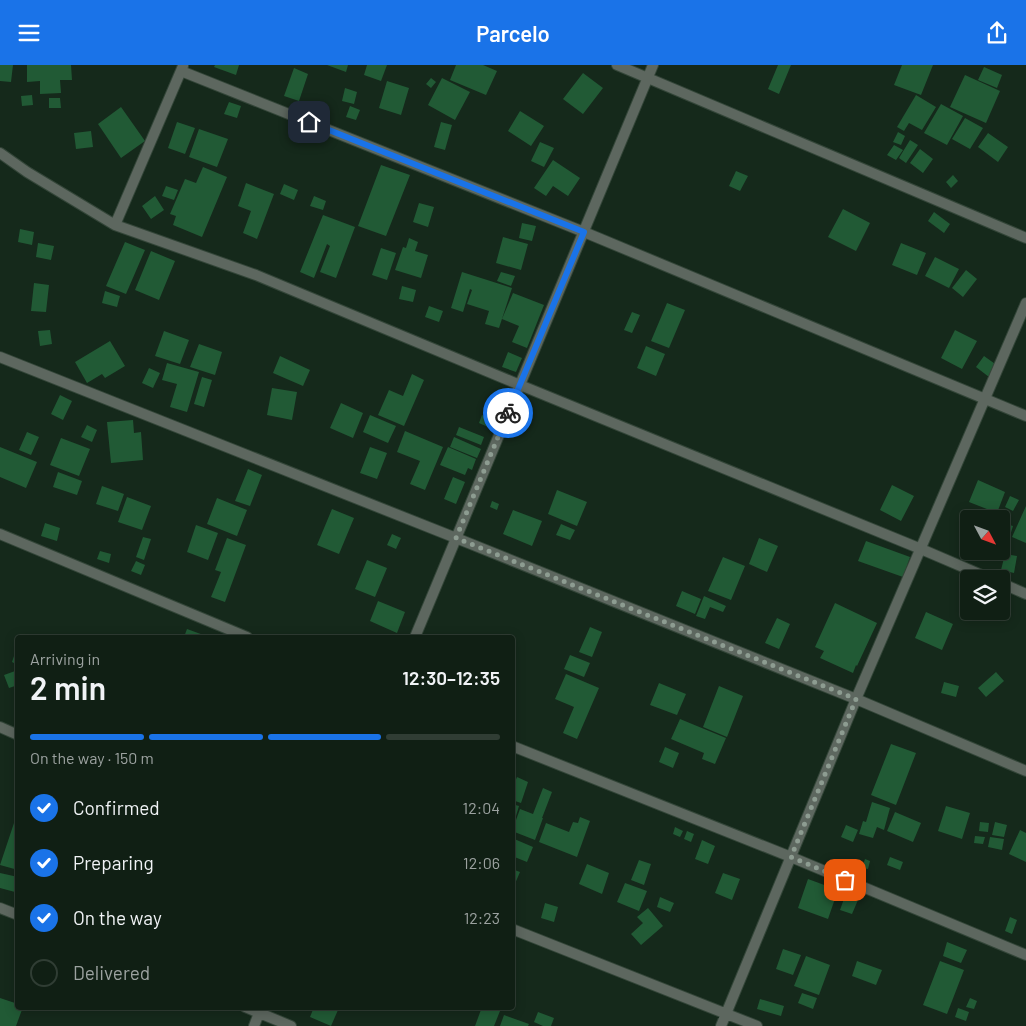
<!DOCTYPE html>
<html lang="en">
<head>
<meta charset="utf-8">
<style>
	body { margin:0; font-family:Barlow,sans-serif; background:#19271d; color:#f1f3f6; height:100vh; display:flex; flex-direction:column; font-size:19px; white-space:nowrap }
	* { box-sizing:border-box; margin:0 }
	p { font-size:16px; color:#9ca2a0 }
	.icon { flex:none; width:28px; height:28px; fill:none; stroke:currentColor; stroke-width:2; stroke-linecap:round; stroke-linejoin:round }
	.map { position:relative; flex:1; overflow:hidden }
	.side { position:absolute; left:15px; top:570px; width:500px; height:375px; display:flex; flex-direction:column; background:#101f14; border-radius:5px; box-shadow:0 2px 12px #0003,0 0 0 1px #303d34 }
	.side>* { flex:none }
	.needle { width:32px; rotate:131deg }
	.buttons { position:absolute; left:960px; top:445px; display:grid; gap:10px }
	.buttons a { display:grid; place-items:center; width:50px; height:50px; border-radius:5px; background:#101f14; box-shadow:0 2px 12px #0003,0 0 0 1px #303d34; font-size:25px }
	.pin { position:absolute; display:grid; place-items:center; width:42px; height:42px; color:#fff; margin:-21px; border-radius:10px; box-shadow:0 2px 8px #0006 }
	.courier { position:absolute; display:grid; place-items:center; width:50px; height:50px; margin:-25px; border:4px solid #1a73e8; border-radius:50%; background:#fff; color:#222; box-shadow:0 1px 6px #0007 }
	.overview em { font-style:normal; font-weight:600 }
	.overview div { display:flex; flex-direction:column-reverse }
	.overview { display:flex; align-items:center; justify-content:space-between; height:85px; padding:0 15px }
	h1 { font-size:32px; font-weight:600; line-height:38px }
	.bar { display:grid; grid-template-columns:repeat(4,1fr); gap:8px 5px; align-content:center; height:60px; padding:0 15px }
	.bar i { height:6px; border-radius:4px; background:#303d34 }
	.bar .current { background:#1a73e8 }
	.bar p { grid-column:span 4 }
	ol { padding:0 15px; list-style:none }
	li { display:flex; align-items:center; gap:15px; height:55px }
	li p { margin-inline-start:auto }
	li .icon { padding:5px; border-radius:50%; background:#1a73e8; color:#fff; stroke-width:4 }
	li:last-child { color:#9ca2a0 }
	li i { width:28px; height:28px; border:2px solid #303d34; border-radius:50% }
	header { display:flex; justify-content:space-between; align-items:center; height:65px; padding:0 15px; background:#1a73e8; color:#fff; font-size:22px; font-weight:600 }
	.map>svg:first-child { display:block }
</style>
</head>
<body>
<header><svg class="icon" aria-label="menu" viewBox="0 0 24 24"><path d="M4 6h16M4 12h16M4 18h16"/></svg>Parcelo<svg class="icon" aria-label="share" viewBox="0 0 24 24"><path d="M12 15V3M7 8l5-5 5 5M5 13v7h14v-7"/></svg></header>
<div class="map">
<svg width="1026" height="961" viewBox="0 0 1026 961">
	<rect width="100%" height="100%" fill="#15291b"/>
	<path fill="#215a35" d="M0,0H13L11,17L0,16Z
		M27,0H71L72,15H60L61,28L40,29V16L27,17Z
		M215,0H239L236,10L214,2Z
		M327,0H348L346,7Z
		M367,0H387L381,16L364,10Z
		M456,0H483L497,6L486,30L450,15Z
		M778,0H791L779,29L768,24Z
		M902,0H933L921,30L894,20Z
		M984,2L1002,10L997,23L978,15Z
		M294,3L308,9L299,36L284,31Z
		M583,8L603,23L583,49L563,34Z
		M965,10L1000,26L986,58L950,42Z
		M431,13L436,17L431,23L426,19Z
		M442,13L470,27L455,55L428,40Z
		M387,16L409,23L401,50L379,43Z
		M345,23L357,27L354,39L342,36Z
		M32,30L33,40L22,41L21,31Z
		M916,30L936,42L922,65L909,58L904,66L897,62Z
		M49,33H60L61,43H49Z
		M229,37L241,41L237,53L224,49Z
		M941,39L963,51L947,80L924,68Z
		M350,41L360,45L356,55L346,52Z
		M121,42L145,76L121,93L98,59Z
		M520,46L544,61L531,81L508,66Z
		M965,53L983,63L970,84L952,74Z
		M177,57L195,63L185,89L168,83Z
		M441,57L452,60L445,85L434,82Z
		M199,64L228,74L217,102L189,92Z
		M91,66L93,82L76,84L74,68Z
		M898,67L905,71L901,80L893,77Z
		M988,68L1008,82L998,97L978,82Z
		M910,75L918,80L906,98L899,93Z
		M540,77L554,83L544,102L531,96Z
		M894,80L903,85L896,95L887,90Z
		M920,84L933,94L923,108L910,98Z
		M553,95L580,113L568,131L553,121L546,131L534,123Z
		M381,100L410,110L386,171L358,161Z
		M203,102L227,112L202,172L173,160L176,151L170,149L185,114L196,118Z
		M736,106L748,111L740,126L729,121Z
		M953,110L958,116L951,123L946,117Z
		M246,118L274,129L257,174L243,168L251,146L238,141Z
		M284,119L298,125L294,135L280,129Z
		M166,121L178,125L174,135L162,131Z
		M155,131L164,145L151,154L142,141Z
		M314,131L326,136L323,145L310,141Z
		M419,138L434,142L428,162L413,157Z
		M843,144L870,158L856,186L828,172Z
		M934,147L950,159L944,168L928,156Z
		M323,150L355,162L336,213L320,207L330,181L327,179L314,213L300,207Z
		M522,158L536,161L532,176L519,173Z
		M20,164L34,167L32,180L18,177Z
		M503,172L528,179L521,205L496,198Z
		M409,173L418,177L415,186L428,190L421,213L395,205L403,182L406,183Z
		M125,177L145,185L126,229L106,221Z
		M38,178L54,181L51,195L36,192Z
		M901,178L926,188L917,210L892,200Z
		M381,183L396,188L387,215L372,210Z
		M151,186L175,196L159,235L135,225Z
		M935,192L959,204L949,223L925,211Z
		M966,205L977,214L963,232L952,223Z
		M462,207L512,223L499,263L485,259L489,246L467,239L472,225L470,224L463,247L451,243Z
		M501,207L515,211L511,221L497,216Z
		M34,218L49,220L46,247L31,246Z
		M402,221L416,225L413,237L399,234Z
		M105,226L120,231L117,242L102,238Z
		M513,228L544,240L527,283L512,277L519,261L502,254Z
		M667,238L685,245L669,283L651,276Z
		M429,241L443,246L439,257L425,252Z
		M632,247L640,250L632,268L624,265Z
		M50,265L52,279L40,281L38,266Z
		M955,265L977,276L962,304L941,293Z
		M164,266L189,275L180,299L155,291Z
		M110,276L125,301L105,313L102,309L87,318L75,297Z
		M199,279L222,287L215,310L190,302Z
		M646,281L665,289L656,311L637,303Z
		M508,287L522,293L516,307L502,302Z
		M280,291L310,305L303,321L273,308Z
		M984,291L998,301L989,312L976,302Z
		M167,298L199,307L187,347L170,342L177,319L162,315Z
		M149,303L160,308L153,323L142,318Z
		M412,309L424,315L404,361L378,350L389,325L403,331Z
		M202,312L212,315L204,342L194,339Z
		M272,323L297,327L292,355L267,350Z
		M60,330L72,336L63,355L51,349Z
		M341,338L363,348L353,373L330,363Z
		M370,350L396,361L388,378L363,367Z
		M482,350L491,354L488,362L479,358Z
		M133,355L134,368L141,367L143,395L111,398L107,357Z
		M87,360L97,365L92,377L81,372Z
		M459,362L484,372L481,380L456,370Z
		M405,366L443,382L425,425L410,419L420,396L397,387Z
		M27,367L39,372L31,390L19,385Z
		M454,372L481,384L477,393L450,382Z
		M61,373L90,384L79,411L50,400Z
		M0,382L37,397L26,423L0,412Z
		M370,382L387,388L377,414L360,408Z
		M448,382L476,394L472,405L468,403L465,410L440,400Z
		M248,404L262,410L250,441L235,436Z
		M58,407L82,416L77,430L53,422Z
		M453,412L465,417L456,439L444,434Z
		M978,415L1005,427L997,448L969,437Z
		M892,420L914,431L901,456L880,445Z
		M102,421L124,429L118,446L96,439Z
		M557,425L587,437L577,461L548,449Z
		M1010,431L1019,435L1013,446L1005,442Z
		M127,432L151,441L142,465L118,457Z
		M217,433L247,445L237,471L207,459Z
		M492,436L499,439L497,445L490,442Z
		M1026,441V478L1012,472Z
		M332,444L354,453L339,489L317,480Z
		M513,445L542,456L532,481L503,469Z
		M45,458L60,463L57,476L41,471Z
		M1002,458L1013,461L1008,477L1001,476Z
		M561,459L575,465L570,475L556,470Z
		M196,460L218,468L208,495L187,487Z
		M392,469L401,473L396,484L387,480Z
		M143,472L151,474L144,495L136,492Z
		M227,473L246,480L225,537L211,532L221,507L215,505Z
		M759,473L778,481L767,507L749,499Z
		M866,476L910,492L903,512L858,496Z
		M100,486L111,489L109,498L97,494Z
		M1005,489L1017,491L1014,508L1001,505Z
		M723,492L745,501L731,535L708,526Z
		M367,495L387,503L375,532L355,524Z
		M136,496L145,500L141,510L131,506Z
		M682,526L701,534L695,549L676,541Z
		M704,531L726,541L723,547L710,542L705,554L696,551Z
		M378,536L405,547L397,568L370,556Z
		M835,538L877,558L857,601L856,600L853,608L820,593L824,586L815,582Z
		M926,547L953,559L942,585L915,573Z
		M777,553L790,559L779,584L765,578Z
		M590,562L602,567L592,592L579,587Z
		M187,564L209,572H184Z
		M17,582H18V600L12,597Z
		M570,590L590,598L584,612L564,604Z
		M18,605V620L9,623L4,610Z
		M996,607L1004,616L986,632L978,623Z
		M566,609L599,623L577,674L563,668L574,642L555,634Z
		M944,617L959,621L956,632L941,628Z
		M659,618L686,629L677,650L650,640Z
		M719,621L743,631L727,672L703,662Z
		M680,654L726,673L715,699L702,694L704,688L671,674Z
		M891,679L916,688L896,740L871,730Z
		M665,682L679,688L673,703L659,697Z
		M517,712L528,717L521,738L512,735V724Z
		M543,723L552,727L542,753H543L535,775L512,766L520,744L533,749Z
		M872,737L890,743L884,765L877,762L873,773L859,769L863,756L866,757Z
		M512,739L519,741L513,761H512Z
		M946,741L970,748L962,774L938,766Z
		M895,747L921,758L913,777L887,766Z
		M580,752L590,756L577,792L539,777L546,758L569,767L573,757L578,758Z
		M980,757L989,758L988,767L979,766Z
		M995,757L1007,760L1004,772L992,770Z
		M14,758L18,759V805L0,800Z
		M846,760L858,765L853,777L841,772Z
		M675,762L683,766L680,772L673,769Z
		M1020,765L1026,768V797L1009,789Z
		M687,766L694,769L691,777L684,774Z
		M975,771L985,772L983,779L974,778Z
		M990,772L1004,774L1002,785L988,782Z
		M512,773L533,782L527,797L512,791Z
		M702,775L715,781L708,799L695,794Z
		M890,792L903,797L900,805L887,800Z
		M865,794L870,796L868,804L862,803Z
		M639,795L651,799L644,820L631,815Z
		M587,799L609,808L602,829L579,819Z
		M512,804L520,807L514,821H512Z
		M0,808L18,812L15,827L0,823Z
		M723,808L740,814L732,835L715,828Z
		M808,814L838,825L828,854L798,843Z
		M625,818L647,826L639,846L617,837Z
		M845,831L858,835L852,849L840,845Z
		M660,832L674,838L670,847L657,842Z
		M545,838L558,842L554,857L541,853Z
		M648,843L663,861L641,880L631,869L643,858L637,852Z
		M1010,852L1017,855L1012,869L1005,866Z
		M947,877L967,885L961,898L943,891Z
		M783,884L801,890L793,910L776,904Z
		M806,891L830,900L819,930L794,921Z
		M857,896L882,905L876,920L852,911Z
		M940,896L964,905L947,949L923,940Z
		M802,928L817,933L813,944L798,938Z
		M0,933L18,939V942H23L16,961H0Z
		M970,933L977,936L974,944L966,942Z
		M760,934L784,941L781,951L757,944Z
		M314,942H332L338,945L331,961L310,952Z
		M482,942H492L500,946L494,961H475Z
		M958,943L969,947L966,956L955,952Z
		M538,947L554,953L551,961H543L534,957Z
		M504,950L529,959L528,961H500Z"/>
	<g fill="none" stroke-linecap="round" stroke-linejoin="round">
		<defs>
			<path id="street" d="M617,0L1026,173
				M181,6L584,167L1026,351
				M0,88L27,107L115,160L256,210L520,320L921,484L991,514
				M115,160L183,1
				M0,292L456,473L856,634L1026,706
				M0,469L247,572
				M1001,518L1026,529
				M415,572L653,0
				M0,662L18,670
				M512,681L791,792L1026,890
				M0,843L18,850
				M512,864L757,961
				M245,942L291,961
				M254,961L261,943
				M721,961L856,634L1026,238"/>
		</defs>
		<use href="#street" stroke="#334538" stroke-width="12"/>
		<use href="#street" stroke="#5d675f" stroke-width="10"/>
	</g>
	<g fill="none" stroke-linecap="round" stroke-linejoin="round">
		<path stroke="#8d9c91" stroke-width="5" stroke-dasharray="0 9" d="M508,348L456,473L856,634L791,792L845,815"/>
		<path stroke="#1a73e8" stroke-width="6" d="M309,57L584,167L508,348"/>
	</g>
</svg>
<div class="buttons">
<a><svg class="needle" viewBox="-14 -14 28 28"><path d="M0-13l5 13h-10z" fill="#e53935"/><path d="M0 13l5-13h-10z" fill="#9ca2a0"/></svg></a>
<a><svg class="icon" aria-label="layers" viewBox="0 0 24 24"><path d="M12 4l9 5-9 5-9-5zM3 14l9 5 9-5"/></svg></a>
</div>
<div class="pin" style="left:845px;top:815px;background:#ea580c"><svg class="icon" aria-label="bag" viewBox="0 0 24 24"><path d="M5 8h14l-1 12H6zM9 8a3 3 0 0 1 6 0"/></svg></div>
<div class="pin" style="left:309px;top:57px;background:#1f2937"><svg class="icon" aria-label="home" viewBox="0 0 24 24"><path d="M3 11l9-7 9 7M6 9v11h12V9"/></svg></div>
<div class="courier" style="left:508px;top:348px"><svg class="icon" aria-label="bike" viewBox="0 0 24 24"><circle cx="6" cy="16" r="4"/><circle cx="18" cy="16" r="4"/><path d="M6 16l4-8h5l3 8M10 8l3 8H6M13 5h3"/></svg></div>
<section class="side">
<div class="overview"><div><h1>2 min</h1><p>Arriving in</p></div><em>12:30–12:35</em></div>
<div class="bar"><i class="current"></i><i class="current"></i><i class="current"></i><i></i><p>On the way · 150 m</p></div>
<ol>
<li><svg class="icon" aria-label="check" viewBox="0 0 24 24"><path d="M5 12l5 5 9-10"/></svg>Confirmed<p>12:04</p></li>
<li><svg class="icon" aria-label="check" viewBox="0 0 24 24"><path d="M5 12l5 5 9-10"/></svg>Preparing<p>12:06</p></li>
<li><svg class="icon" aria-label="check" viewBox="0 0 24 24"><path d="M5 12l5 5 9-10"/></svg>On the way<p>12:23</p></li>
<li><i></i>Delivered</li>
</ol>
</section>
</div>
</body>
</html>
